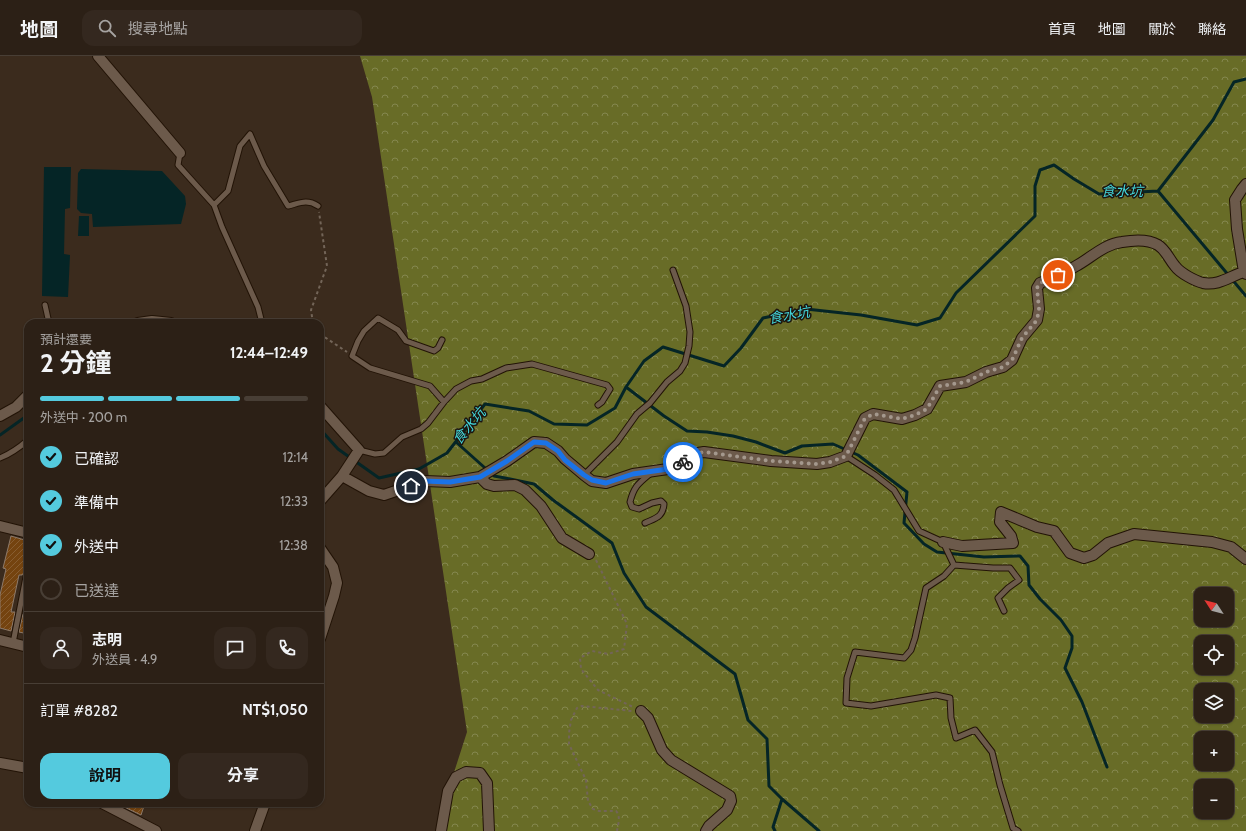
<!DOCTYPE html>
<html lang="zh-TW">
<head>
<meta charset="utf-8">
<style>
	body { margin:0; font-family:Cabin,"Noto Sans TC",sans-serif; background:#34281f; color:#f1f3f6; height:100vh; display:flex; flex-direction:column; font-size:15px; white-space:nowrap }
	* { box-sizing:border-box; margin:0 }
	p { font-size:13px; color:#a6a3a1 }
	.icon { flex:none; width:22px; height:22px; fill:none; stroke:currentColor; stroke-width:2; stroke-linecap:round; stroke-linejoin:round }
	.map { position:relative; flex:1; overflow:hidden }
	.drawer { position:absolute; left:24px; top:263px; width:300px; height:488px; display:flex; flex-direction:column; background:#2c2016; border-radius:12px; box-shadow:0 1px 3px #0004,0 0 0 1px #483e35 }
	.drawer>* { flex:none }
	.needle { width:26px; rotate:306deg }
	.controls { position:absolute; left:1194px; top:531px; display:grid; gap:8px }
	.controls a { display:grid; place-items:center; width:40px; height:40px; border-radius:8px; background:#2c2016; box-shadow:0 1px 3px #0004,0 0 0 1px #483e35; font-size:20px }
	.pin { position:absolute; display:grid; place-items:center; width:34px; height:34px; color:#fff; margin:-17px; border:2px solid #fff; border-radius:50%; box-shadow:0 1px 4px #0007 }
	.courier { position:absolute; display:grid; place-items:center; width:40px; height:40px; margin:-20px; border:3px solid #1a73e8; border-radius:50%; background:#fff; color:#222; box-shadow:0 1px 5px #0007 }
	.overview em { font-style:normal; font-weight:700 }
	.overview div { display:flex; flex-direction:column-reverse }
	.overview { display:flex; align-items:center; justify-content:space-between; height:68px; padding:0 16px }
	h1 { font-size:26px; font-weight:700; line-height:30px }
	.bar { display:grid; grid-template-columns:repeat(4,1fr); gap:6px 4px; align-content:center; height:48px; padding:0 16px }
	.bar i { height:5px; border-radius:3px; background:#483e35 }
	.bar .current { background:#54cade }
	.bar p { grid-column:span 4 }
	.line { display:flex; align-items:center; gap:10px; padding:0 16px; border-top:1px solid #483e35 }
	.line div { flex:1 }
	.round { display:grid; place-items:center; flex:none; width:42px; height:42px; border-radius:12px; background:#34281f }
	ol { padding:0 16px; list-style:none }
	li { display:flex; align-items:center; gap:12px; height:44px }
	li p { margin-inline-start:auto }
	li .icon { padding:4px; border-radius:50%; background:#54cade; color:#111; stroke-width:4 }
	li:last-child { color:#a6a3a1 }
	li i { width:22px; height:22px; border:2px solid #483e35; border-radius:50% }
	.button { display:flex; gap:8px; margin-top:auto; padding:8px 16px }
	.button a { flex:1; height:46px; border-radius:12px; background:#54cade; color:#111; font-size:16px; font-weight:700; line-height:46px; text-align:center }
	.button a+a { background:#34281f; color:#f1f3f6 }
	header { display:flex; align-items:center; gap:24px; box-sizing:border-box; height:56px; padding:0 20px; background:#2c2016; border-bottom:1px solid #483e35 }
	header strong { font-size:19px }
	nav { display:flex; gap:22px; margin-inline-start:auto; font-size:14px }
	.search { width:280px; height:36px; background:#34281f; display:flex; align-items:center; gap:10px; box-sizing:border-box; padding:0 14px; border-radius:12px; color:#a6a3a1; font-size:15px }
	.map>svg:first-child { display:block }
</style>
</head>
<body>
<header>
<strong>地圖</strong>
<div class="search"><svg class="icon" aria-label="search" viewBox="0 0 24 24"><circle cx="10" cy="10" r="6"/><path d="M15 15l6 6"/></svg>搜尋地點</div>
<nav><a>首頁</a><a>地圖</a><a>關於</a><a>聯絡</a></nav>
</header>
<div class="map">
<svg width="1246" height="775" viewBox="0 0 1246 775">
	<defs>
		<pattern id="forest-crowns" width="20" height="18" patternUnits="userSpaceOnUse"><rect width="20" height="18" fill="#686c27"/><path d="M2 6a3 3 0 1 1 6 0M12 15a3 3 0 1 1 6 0" fill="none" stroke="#84874f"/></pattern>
		<pattern id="building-hatch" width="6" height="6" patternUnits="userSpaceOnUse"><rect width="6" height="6" fill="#74430f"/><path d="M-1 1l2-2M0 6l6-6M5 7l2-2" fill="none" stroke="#875d31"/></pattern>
	</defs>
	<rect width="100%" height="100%" fill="#3b2b1d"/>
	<path fill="url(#forest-crowns)" fill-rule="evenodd" d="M360,0H1246V775H439L448,735L467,676L372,41ZM1201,538H1227V564H1201ZM1201,586H1227V612H1201ZM1201,634H1227V660H1201ZM1201,682H1227V708H1201ZM1201,730H1227V756H1201Z"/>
	<path fill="#052526" d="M44,111H71L70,152L65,153L64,198L70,199L68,241L42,240Z
		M81,113L162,115L185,140L186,148L181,168L93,171L92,158L81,157L77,153L78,117Z
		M79,160H89V180H78Z"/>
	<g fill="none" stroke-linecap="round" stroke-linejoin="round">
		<path stroke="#052526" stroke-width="3" d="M1158,135L1213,64L1234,26L1246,23
			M626,331L664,360L687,375L707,376L733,380L756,386L785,397L802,390L833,388L858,399L907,436L904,467L924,488L937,496L984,501L1020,500L1028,510L1029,529L1040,543L1061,564L1072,580V592L1065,612L1082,646L1107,711
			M320,373L338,393L379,422L419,413L447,397L485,348L529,355L554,368L587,369L615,352L626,331L644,305L663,291L724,310L741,292L763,262L806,253L861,259L917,269L940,262L956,237L1035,160V130L1040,114L1054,109L1074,123L1099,138L1158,135L1246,240
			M0,379L28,359
			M456,386L494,420L505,422L534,428L553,444L612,487L624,517L646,551L735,618L748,664L767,683L769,730L782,743L773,771L775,775
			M782,743L819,775"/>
	</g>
	<path fill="url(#building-hatch)" stroke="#8d7a6a" d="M11,480L28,485V518L25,517L22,519H19L11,556H15L11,575L0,572V539L6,513L3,512Z
		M23,558L28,559V578L19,576Z
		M116,747H145L141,759Z"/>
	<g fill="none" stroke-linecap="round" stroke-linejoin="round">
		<defs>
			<path id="lane" d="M180,97L178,109L214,149L222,171L258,251L262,267
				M214,149L228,135L240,90L250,78L264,110L288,150C300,147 307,143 318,150
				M45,249L49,267
				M442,284L438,292L434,295L406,285L398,274L378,262L364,275L358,285L352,300L370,312L430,330L444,346
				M359,394L375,398L384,397L402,381L421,373L428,367L444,346L456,333L471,325L482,323L506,312L532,308L607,329L610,333L602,346L598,349
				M846,400L875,419L894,434L919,475L943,486L954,509L944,520L926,532L915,582L911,594L904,602L855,596L847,622L846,647L871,650L936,639L950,642L951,662L956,682L975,674L992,696L1000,729L1013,772L1018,775
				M0,402C10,398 20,391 28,384
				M584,419L617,386L637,358L650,347L667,326L680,315L685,307L689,290L690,276L686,250L673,214
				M645,467C656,462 663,461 664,448L661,445L652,447L639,453L632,451L630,446C634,430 639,427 651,417
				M954,509L993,512H1010L1019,524L1008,532L998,542L1004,555
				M13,587L26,521"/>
			<path id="street" d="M98,0L180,97
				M1244,216L1237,173L1235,144L1242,133L1246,128
				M138,267L152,265L171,267
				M320,350L359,394L342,420L320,445
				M0,360L16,351L28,339
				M342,420L369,435L384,439L425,425L450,426L480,421L487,428L494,430L515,429L525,434L541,450L562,482L589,498
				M480,421L507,405L534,386L546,387L558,395L565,403L584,419L592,425L606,427L633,418L675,412L692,398L704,396L771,405L817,408L830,406L846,400L865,362L873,358L902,363L915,359L927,353L940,330L966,326L986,316L1003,311L1012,304L1022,282L1037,264L1039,253L1037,232L1040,227C1053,222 1065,217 1076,210C1091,202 1104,188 1122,186C1133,184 1148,183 1158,189C1166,194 1169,203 1175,210C1180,217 1195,225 1203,227C1219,230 1230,220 1244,216L1246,218
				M0,470L28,477
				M943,486L962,490L1013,487L1011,480L1000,466L1001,456L1037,471L1054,475L1070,497L1084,502L1093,499L1108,487L1134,478L1212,486L1231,491L1246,503
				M320,492L333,511L337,527L334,540L320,583
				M0,584L28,591
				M641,655L648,662L662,694L671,704L730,740L731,745L727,754L709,770L706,775
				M0,707L28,712
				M102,747L156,775
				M255,775L265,747
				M441,775L448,735L456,721L466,716L480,717L487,727L489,775"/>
		</defs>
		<use href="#lane" stroke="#221306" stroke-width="7"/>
		<use href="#street" stroke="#221306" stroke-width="12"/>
		<path stroke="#736558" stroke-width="2" stroke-dasharray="3 3" stroke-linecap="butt" d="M313,267L311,254L327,210L319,156
			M320,278L347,296
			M596,504L627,568L624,593L608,598L592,595L580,602L581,613L598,634L633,651
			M617,775C618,769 621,760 616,755H599L593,753L588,745L586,724L569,688V677L571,664L577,652L582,650L632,655"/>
		<use href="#lane" stroke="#6c5a4b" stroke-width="5"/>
		<use href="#street" stroke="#6c5a4b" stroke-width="10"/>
	</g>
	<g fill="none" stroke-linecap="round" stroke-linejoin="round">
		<path stroke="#a4988d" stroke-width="4" stroke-dasharray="0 7.2" d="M683,406L692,398L704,396L771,405L817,408L830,406L846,400L865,362L874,358L902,363L915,359L927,353L940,330L966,326L986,316L1003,311L1012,304L1022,282L1037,264L1039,253L1037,232L1040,227L1058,219"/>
		<path stroke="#1a73e8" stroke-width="5" d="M411,430L424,425L450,426L480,421L507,405L534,386L546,387L558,395L565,404L584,419L592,424L606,427L633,418L675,412L683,406"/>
	</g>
	<g text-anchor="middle" stroke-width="3" stroke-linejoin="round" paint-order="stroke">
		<g font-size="14" font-style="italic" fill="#43d7db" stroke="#1c150f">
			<text x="1122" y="140">食水坑</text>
			<text transform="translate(789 259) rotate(-10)" y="5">食水坑</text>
			<text transform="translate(469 370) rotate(-50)" y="5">食水坑</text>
		</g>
	</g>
</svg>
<div class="controls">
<a><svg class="needle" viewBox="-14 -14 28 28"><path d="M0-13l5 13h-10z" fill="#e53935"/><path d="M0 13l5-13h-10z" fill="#a6a3a1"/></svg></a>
<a><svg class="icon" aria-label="locate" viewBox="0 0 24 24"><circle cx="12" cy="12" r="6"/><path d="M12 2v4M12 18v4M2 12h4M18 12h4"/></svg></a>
<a><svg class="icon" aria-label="layers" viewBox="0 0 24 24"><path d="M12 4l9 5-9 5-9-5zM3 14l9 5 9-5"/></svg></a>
<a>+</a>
<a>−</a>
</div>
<div class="pin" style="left:1058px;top:219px;background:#ea580c"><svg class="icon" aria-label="bag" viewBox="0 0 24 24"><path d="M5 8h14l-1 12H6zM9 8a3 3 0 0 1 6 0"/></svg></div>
<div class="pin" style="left:411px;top:430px;background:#1f2937"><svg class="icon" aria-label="home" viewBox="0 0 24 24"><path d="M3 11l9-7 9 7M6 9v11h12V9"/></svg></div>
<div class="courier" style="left:683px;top:406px"><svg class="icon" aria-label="bike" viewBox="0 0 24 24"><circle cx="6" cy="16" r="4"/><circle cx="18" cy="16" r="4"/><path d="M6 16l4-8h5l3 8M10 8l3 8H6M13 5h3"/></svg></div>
<section class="drawer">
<div class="overview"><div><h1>2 分鐘</h1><p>預計還要</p></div><em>12:44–12:49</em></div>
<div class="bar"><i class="current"></i><i class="current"></i><i class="current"></i><i></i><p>外送中 · 200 m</p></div>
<ol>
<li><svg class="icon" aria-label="check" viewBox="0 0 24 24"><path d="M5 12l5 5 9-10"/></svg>已確認<p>12:14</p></li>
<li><svg class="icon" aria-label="check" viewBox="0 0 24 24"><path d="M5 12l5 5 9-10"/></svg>準備中<p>12:33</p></li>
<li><svg class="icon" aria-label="check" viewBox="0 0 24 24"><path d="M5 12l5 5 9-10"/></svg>外送中<p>12:38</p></li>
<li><i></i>已送達</li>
</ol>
<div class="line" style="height:72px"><a class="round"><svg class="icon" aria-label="person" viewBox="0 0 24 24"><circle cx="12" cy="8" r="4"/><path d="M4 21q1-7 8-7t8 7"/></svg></a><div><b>志明</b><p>外送員 · 4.9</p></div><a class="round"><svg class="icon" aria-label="chat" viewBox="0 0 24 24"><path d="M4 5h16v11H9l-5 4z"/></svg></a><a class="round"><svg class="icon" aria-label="phone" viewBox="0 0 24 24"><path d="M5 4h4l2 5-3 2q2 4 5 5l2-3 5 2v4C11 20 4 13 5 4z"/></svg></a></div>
<div class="line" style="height:52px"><div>訂單 #8282</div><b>NT$1,050</b></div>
<div class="button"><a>說明</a><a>分享</a></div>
</section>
</div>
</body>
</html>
